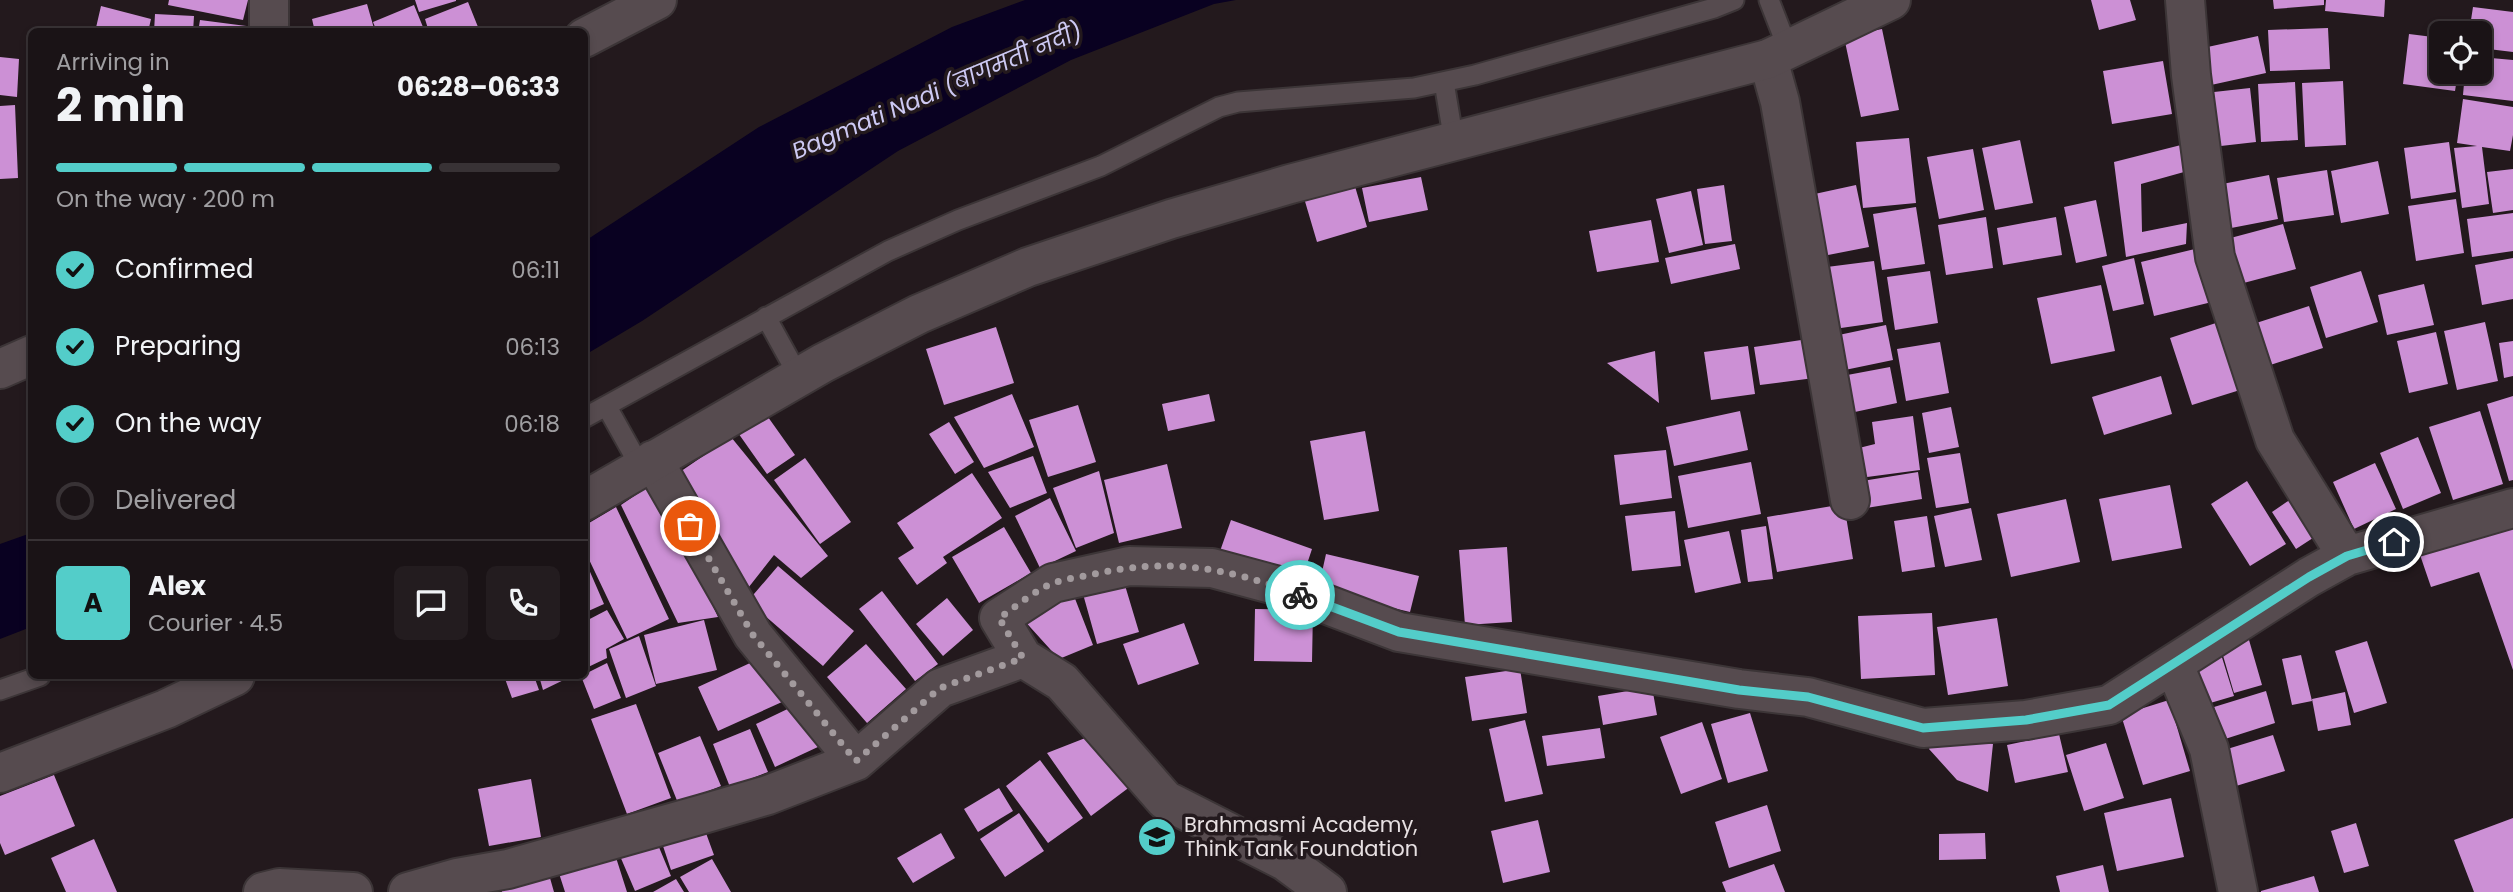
<!DOCTYPE html>
<html lang="en">
<head>
<meta charset="utf-8">
<style>
	body { margin:0; font-family:Poppins,"Noto Sans Devanagari",sans-serif; background:#231c1f; color:#f1f3f6; height:100vh; display:flex; flex-direction:column; font-size:26px; white-space:nowrap }
	* { box-sizing:border-box; margin:0 }
	p { font-size:23px; color:#9f9ea1 }
	.icon { flex:none; width:38px; height:38px; fill:none; stroke:currentColor; stroke-width:2; stroke-linecap:round; stroke-linejoin:round }
	.map { position:relative; flex:1; overflow:hidden }
	.drawer { position:absolute; left:28px; top:28px; width:560px; height:651px; display:flex; flex-direction:column; background:#1a1316; border-radius:10px; box-shadow:0 4px 10px #0003,0 0 0 2px #383235 }
	.drawer>* { flex:none }
	.controls { position:absolute; left:2429px; top:21px; display:grid; gap:14px }
	.controls a { display:grid; place-items:center; width:63px; height:63px; border-radius:10px; background:#1a1316; box-shadow:0 4px 10px #0003,0 0 0 2px #383235; font-size:35px }
	.pin { position:absolute; display:grid; place-items:center; width:60px; height:60px; color:#fff; margin:-30px; border:4px solid #fff; border-radius:50%; box-shadow:0 2px 7px #0007 }
	.courier { position:absolute; display:grid; place-items:center; width:70px; height:70px; margin:-35px; border:5px solid #53cdc9; border-radius:50%; background:#fff; color:#222; box-shadow:0 2px 9px #0007 }
	.head em { font-style:normal; font-weight:700 }
	.head div { display:flex; flex-direction:column-reverse }
	.head { display:flex; align-items:center; justify-content:space-between; height:119px; padding:0 28px }
	h1 { font-size:46px; font-weight:700; line-height:52px }
	.bar { display:grid; grid-template-columns:repeat(4,1fr); gap:10px 7px; align-content:center; height:84px; padding:0 28px }
	.bar i { height:9px; border-radius:5px; background:#383235 }
	.bar .on { background:#53cdc9 }
	.bar p { grid-column:span 4 }
	.line { display:flex; align-items:center; gap:18px; padding:0 28px; border-top:2px solid #383235 }
	.line div { flex:1 }
	.round { display:grid; place-items:center; flex:none; width:74px; height:74px; border-radius:10px; background:#231c1f }
	ol { padding:0 28px; list-style:none }
	li { display:flex; align-items:center; gap:21px; height:77px }
	li p { margin-inline-start:auto }
	li .icon { padding:7px; border-radius:50%; background:#53cdc9; color:#111; stroke-width:4 }
	li:last-child { color:#9f9ea1 }
	li i { width:38px; height:38px; border:4px solid #383235; border-radius:50% }
	.map>svg:first-child { display:block }
</style>
</head>
<body>
<div class="map">
<svg width="2513" height="892" viewBox="0 0 2513 892">
	<rect width="100%" height="100%" fill="#23191d"/>
	<path fill="#090121" d="M1025,0H1236L1214,4L1071,60L898,151L642,321L585,355V241L759,127L952,27Z
		M31,533V627L0,639V544Z"/>
	<path fill="#cc90d5" d="M169,0H248L243,20L168,5Z
		M415,0H456V1L419,12Z
		M2091,0H2130L2136,20L2099,30Z
		M2273,0H2324V5L2274,9Z
		M2326,0H2385L2384,17L2325,11Z
		M468,2L480,32H429L425,19Z
		M367,4L375,32H315L312,19Z
		M414,5L425,32H377L373,22Z
		M101,6L151,19L148,32H95Z
		M2473,7L2513,12V52L2480,48V33H2469Z
		M155,14L194,16L193,32H154Z
		M200,20L254,27V32H198Z
		M2328,28L2330,69L2270,71L2268,30Z
		M1882,29L1899,110L1861,117L1844,37Z
		M2409,34L2441,38V72H2458L2455,91L2403,84Z
		M2258,36L2266,73L2211,85L2203,48Z
		M0,57L19,59L17,97L0,95Z
		M2480,57L2513,60V101L2463,95L2465,72H2480Z
		M2163,61L2172,114L2112,124L2103,71Z
		M2343,81L2346,145L2305,147L2302,83Z
		M2295,82L2298,140L2261,142L2258,84Z
		M2250,88L2256,142L2212,147L2205,93Z
		M2463,99L2513,107V135L2510,151L2482,147L2489,204L2462,208L2454,148L2477,146L2457,143Z
		M15,105L18,178L0,179V106Z
		M1909,138L1916,203L1863,208L1856,142Z
		M2020,140L2033,203L1995,210L1982,148Z
		M2449,142L2456,192L2411,199L2404,148Z
		M2181,145L2184,172L2141,184L2142,232L2187,223L2186,244L2126,257L2114,162Z
		M1973,149L1984,210L1939,219L1927,157Z
		M2378,161L2389,214L2341,223L2331,171Z
		M2513,169V210L2493,213L2487,172Z
		M2327,170L2334,215L2284,222L2277,178Z
		M2269,175L2278,219L2226,229L2217,185Z
		M1421,177L1428,210L1369,222L1362,188Z
		M1354,183L1367,227L1317,242L1304,198Z
		M1724,185L1732,241L1705,244L1697,189Z
		M1856,185L1869,247L1823,256L1810,195Z
		M1691,191L1703,245L1669,253L1656,199Z
		M2456,199L2464,253L2416,261L2408,206Z
		M2096,200L2107,256L2076,263L2064,207Z
		M1916,207L1925,264L1882,270L1873,214Z
		M2513,213V251L2472,257L2467,219Z
		M1986,217L1993,268L1946,275L1938,225Z
		M2056,217L2062,255L2003,265L1997,228Z
		M1651,220L1659,262L1597,272L1589,231Z
		M2283,224L2296,269L2236,285L2223,240Z
		M1735,244L1740,269L1671,284L1665,258Z
		M2199,248L2212,302L2154,316L2141,262Z
		M2134,258L2144,304L2113,311L2102,266Z
		M2513,258V299L2482,305L2475,265Z
		M1874,261L1883,322L1827,330L1819,268Z
		M1930,271L1938,323L1895,330L1887,277Z
		M2361,271L2378,322L2326,338L2310,287Z
		M2424,284L2434,325L2387,335L2378,295Z
		M2101,285L2115,351L2051,364L2037,298Z
		M2309,306L2323,348L2264,367L2250,325Z
		M2219,322L2240,390L2192,405L2170,338Z
		M2485,322L2498,381L2457,390L2444,331Z
		M1886,325L1893,360L1840,371L1834,336Z
		M996,327L1014,383L944,405L926,349Z
		M2436,332L2448,384L2409,393L2397,341Z
		M1808,339L1814,378L1760,385L1754,347Z
		M2513,341V376L2504,378L2499,343Z
		M1940,342L1949,393L1906,401L1897,349Z
		M1748,346L1755,394L1711,400L1704,352Z
		M1655,351L1659,403L1607,363Z
		M1890,367L1897,403L1850,413L1842,376Z
		M2161,376L2172,414L2104,435L2092,397Z
		M1012,394L1034,447L984,468L954,417Z
		M1209,394L1215,421L1168,431L1162,404Z
		M2513,396V480L2509,481L2487,404Z
		M1078,405L1096,462L1048,477L1029,420Z
		M1951,407L1959,447L1929,453L1922,413Z
		M763,410L795,455L767,474L736,430Z
		M1740,411L1748,450L1674,466L1666,427Z
		M2480,411L2503,484L2453,500L2429,427Z
		M1913,416L1920,470L1852,479L1847,451L1875,444L1872,422Z
		M949,422L974,462L955,474L929,434Z
		M1365,431L1379,511L1324,520L1310,441Z
		M731,437L828,556L801,578L774,555L741,597L674,476Z
		M2418,437L2441,493L2403,509L2380,453Z
		M1666,450L1672,498L1620,505L1614,455Z
		M1960,453L1969,503L1936,508L1927,458Z
		M1033,456L1047,493L1010,508L988,472Z
		M805,458L851,522L820,544L774,480Z
		M1751,462L1761,514L1688,528L1678,476Z
		M2375,463L2396,509L2354,529L2333,482Z
		M1167,464L1182,528L1119,543L1104,480Z
		M1099,471L1114,533L1076,548L1053,488Z
		M1918,472L1922,499L1860,509L1856,482Z
		M972,473L1002,518L943,557L947,563L917,585L898,558L914,548L897,523Z
		M2247,481L2286,544L2250,566L2211,504Z
		M655,482L718,617L678,623L621,505Z
		M2170,485L2182,548L2112,561L2099,499Z
		M1050,498L1076,551L1040,568L1015,516Z
		M2066,499L2080,562L2011,577L1997,514Z
		M2291,499L2316,536L2296,549L2272,512Z
		M1844,504L1853,559L1777,572L1767,517Z
		M616,507L669,619L627,639L584,549V526Z
		M1971,508L1982,560L1945,567L1934,516Z
		M1675,511L1681,566L1632,571L1625,516Z
		M1927,516L1935,567L1902,572L1894,521Z
		M1231,520L1312,549L1301,582L1219,554Z
		M2513,520V670L2479,572L2431,587L2419,552Z
		M1766,526L1773,579L1748,582L1741,530Z
		M1004,527L1031,573L979,603L952,557Z
		M1729,531L1741,583L1695,593L1684,540Z
		M1507,547L1512,622L1465,625L1459,550Z
		M1326,554L1419,576L1410,612L1318,590Z
		M584,558L604,604L584,613Z
		M778,566L854,631L823,666L748,601Z
		M1124,582L1139,632L1097,644L1083,594Z
		M882,591L938,664L915,681L859,609Z
		M1074,596L1093,645L1059,659L1021,617Z
		M947,598L973,630L943,656L916,624Z
		M1255,609L1313,610L1312,662L1254,661Z
		M607,610L624,639L606,649L607,658L584,669V622Z
		M1932,613L1935,675L1861,679L1858,616Z
		M1997,618L2008,686L1948,695L1937,627Z
		M704,620L717,670L656,684L644,635Z
		M1184,623L1199,664L1138,685L1123,644Z
		M2247,633L2262,685L2234,693L2219,642Z
		M639,636L656,686L626,698L609,649Z
		M2367,641L2387,703L2354,713L2335,651Z
		M866,644L906,689L867,723L827,677Z
		M2220,651L2234,696L2207,704L2194,659Z
		M2301,655L2312,701L2292,705L2282,659Z
		M761,658L782,702L718,731L698,687Z
		M607,663L621,698L594,709L581,676Z
		M1520,669L1527,713L1472,721L1465,677Z
		M504,676H534L539,690L512,698Z
		M539,676H572L543,690Z
		M1652,687L1657,715L1603,725L1598,696Z
		M2266,691L2275,723L2225,739L2214,707Z
		M2345,692L2351,725L2318,731L2312,699Z
		M2169,700L2190,771L2143,785L2121,715Z
		M800,703L820,746L775,767L756,724Z
		M636,704L671,798L627,814L591,719Z
		M1750,713L1768,771L1728,783L1711,724Z
		M1525,720L1543,794L1505,802L1489,729Z
		M1702,722L1722,779L1681,794L1660,737Z
		M1600,728L1605,758L1547,766L1542,736Z
		M750,729L768,772L730,787L713,744Z
		M1934,734L1993,744L1988,792L1957,780L1929,749Z
		M2059,734L2068,772L2015,783L2007,745Z
		M1093,735L1131,786L1091,816L1047,753Z
		M2273,735L2285,771L2236,786L2224,750Z
		M700,736L721,786L678,803L658,753Z
		M2106,743L2124,798L2084,811L2066,755Z
		M1040,760L1083,818L1048,843L1006,786Z
		M54,775L75,826L5,855L0,843V796Z
		M531,779L541,837L489,846L478,789Z
		M999,788L1013,811L978,832L964,809Z
		M2171,798L2184,857L2117,871L2104,813Z
		M1767,805L1781,851L1729,868L1715,822Z
		M1019,813L1044,851L1005,877L980,839Z
		M2513,818V892H2474L2454,840Z
		M1538,820L1550,872L1503,883L1491,831Z
		M2356,823L2369,866L2344,873L2331,831Z
		M703,825L714,855L671,870L661,840Z
		M941,833L955,858L913,883L897,858Z
		M1985,833L1986,859L1939,860V834Z
		M94,839L117,892H66L51,858Z
		M656,840L671,876L635,891L620,856Z
		M612,845L627,892H565L556,864Z
		M712,859L731,892H689L680,877Z
		M1774,864L1785,892H1726L1722,882Z
		M2103,865L2109,892H2060L2056,876Z
		M2314,876L2319,892H2261V891Z
		M550,878L554,892H502L501,889Z
		M676,879L684,892H653Z"/>
	<g fill="none" stroke-linecap="round" stroke-linejoin="round">
		<defs>
			<path id="service" d="M1769,0L1788,49
				M1444,82L1454,142
				M766,317L799,377
				M607,407L641,468
				M584,418L888,251L958,220L1101,166L1219,107L1238,102L1414,88L1475,75L1714,8L1734,0
				M0,690L40,676"/>
			<path id="minor" d="M269,0V32
				M2185,0L2191,75L2215,257L2275,440L2347,556
				M1768,59L1780,102L1850,500
				M653,460L753,635L856,761L940,688L1023,658L1062,682L1165,800L1285,861L1327,892
				M1023,658L999,618L1053,583L1129,566L1212,568L1275,585L1399,632L1739,689L1808,697L1923,728L2026,720L2109,705L2309,577L2347,556L2513,508
				M2174,665L2209,749L2238,892
				M263,892L279,888L353,892
				M408,892L457,878L508,869L703,814L768,795L856,761"/>
			<path id="tertiary" d="M584,38L657,0
				M0,369L32,355
				M584,501L823,363L919,314L1028,267L1171,219L1290,184L1768,59L1891,0
				M0,773L166,709L235,676"/>
		</defs>
		<use href="#service" stroke="#3c3537" stroke-width="23"/>
		<use href="#minor" stroke="#3c3537" stroke-width="42"/>
		<use href="#tertiary" stroke="#3c3537" stroke-width="42"/>
		<use href="#service" stroke="#564b4f" stroke-width="19"/>
		<use href="#minor" stroke="#564b4f" stroke-width="38"/>
		<use href="#tertiary" stroke="#564b4f" stroke-width="38"/>
	</g>
	<g fill="none" stroke-linecap="round" stroke-linejoin="round">
		<path stroke="#a29a9d" stroke-width="7" stroke-dasharray="0 12.6" d="M690,526L753,635L856,761L940,688L1023,658L999,618C1016,607 1035,590 1053,583C1065,579 1078,577 1090,575C1167,557 1226,567 1300,595"/>
		<path stroke="#53cdc9" stroke-width="9" d="M1300,595L1399,632L1739,690L1808,697L1923,728L2026,720L2109,705L2309,577L2347,556L2394,542"/>
	</g>
	<defs>
		<symbol id="school-disc" viewBox="-11 -11 22 22"><circle r="9.5" fill="#53cdc9" stroke="#23191d"/><path d="M0-5L7-2L0 1L-7-2ZM-4 1L0 2.5L4 1V4Q0 6-4 4Z" fill="#111"/></symbol>
	</defs>
	<g fill-rule="evenodd">
		<use href="#school-disc" x="1135" y="815" width="44" height="44"/>
	</g>
	<g text-anchor="middle" stroke-width="7" stroke-linejoin="round" paint-order="stroke">
		<g font-size="21" fill="#e7e0e2" stroke="#23191d" text-anchor="start">
			<text x="1184" y="832">Brahmasmi Academy,<tspan x="1184" dy="24">Think Tank Foundation</tspan></text>
		</g>
		<g font-size="23" font-style="italic" fill="#cdc9f3" stroke="#23191d">
			<text transform="translate(937 91) rotate(-23)" y="8">Bagmati Nadi (बागमती नदी)</text>
		</g>
	</g>
</svg>
<div class="controls">
<a><svg class="icon" aria-label="locate" viewBox="0 0 24 24"><circle cx="12" cy="12" r="6"/><path d="M12 2v4M12 18v4M2 12h4M18 12h4"/></svg></a>
</div>
<div class="pin" style="left:690px;top:526px;background:#ea580c"><svg class="icon" aria-label="bag" viewBox="0 0 24 24"><path d="M5 8h14l-1 12H6zM9 8a3 3 0 0 1 6 0"/></svg></div>
<div class="pin" style="left:2394px;top:542px;background:#1f2937"><svg class="icon" aria-label="home" viewBox="0 0 24 24"><path d="M3 11l9-7 9 7M6 9v11h12V9"/></svg></div>
<div class="courier" style="left:1300px;top:595px"><svg class="icon" aria-label="bike" viewBox="0 0 24 24"><circle cx="6" cy="16" r="4"/><circle cx="18" cy="16" r="4"/><path d="M6 16l4-8h5l3 8M10 8l3 8H6M13 5h3"/></svg></div>
<section class="drawer">
<div class="head"><div><h1>2 min</h1><p>Arriving in</p></div><em>06:28–06:33</em></div>
<div class="bar"><i class="on"></i><i class="on"></i><i class="on"></i><i></i><p>On the way · 200 m</p></div>
<ol>
<li><svg class="icon" aria-label="check" viewBox="0 0 24 24"><path d="M5 12l5 5 9-10"/></svg>Confirmed<p>06:11</p></li>
<li><svg class="icon" aria-label="check" viewBox="0 0 24 24"><path d="M5 12l5 5 9-10"/></svg>Preparing<p>06:13</p></li>
<li><svg class="icon" aria-label="check" viewBox="0 0 24 24"><path d="M5 12l5 5 9-10"/></svg>On the way<p>06:18</p></li>
<li><i></i>Delivered</li>
</ol>
<div class="line" style="height:126px"><b class="round" style="background:#53cdc9;color:#111">A</b><div><b>Alex</b><p>Courier · 4.5</p></div><a class="round"><svg class="icon" aria-label="chat" viewBox="0 0 24 24"><path d="M4 5h16v11H9l-5 4z"/></svg></a><a class="round"><svg class="icon" aria-label="phone" viewBox="0 0 24 24"><path d="M5 4h4l2 5-3 2q2 4 5 5l2-3 5 2v4C11 20 4 13 5 4z"/></svg></a></div>
</section>
</div>
</body>
</html>
